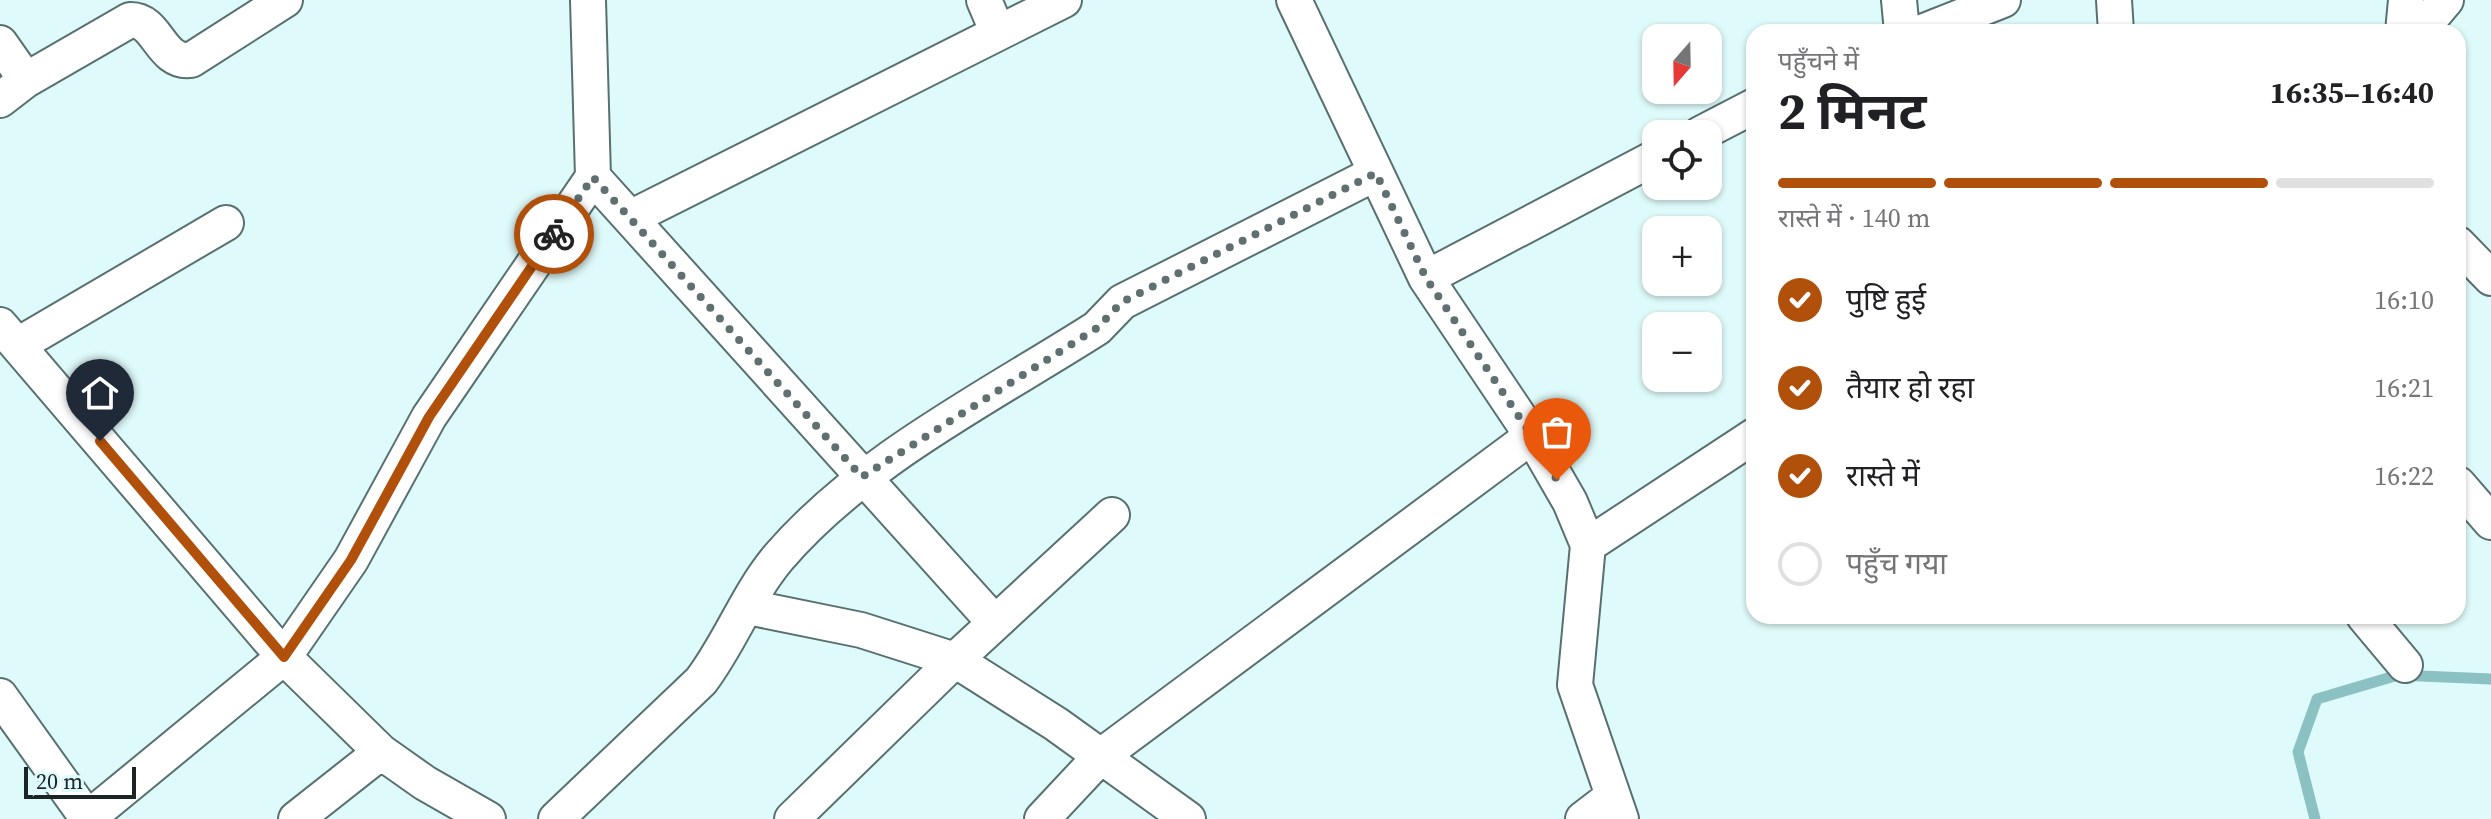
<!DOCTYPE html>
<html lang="hi">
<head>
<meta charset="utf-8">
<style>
	body { margin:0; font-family:"Source Serif 4","Noto Sans Devanagari",serif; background:#f6f6f6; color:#202124; height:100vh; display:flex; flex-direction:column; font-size:30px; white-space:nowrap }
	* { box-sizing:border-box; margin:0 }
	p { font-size:26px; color:#757577 }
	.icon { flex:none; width:44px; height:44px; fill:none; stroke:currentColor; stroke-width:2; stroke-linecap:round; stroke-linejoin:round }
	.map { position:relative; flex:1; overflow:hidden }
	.drawer { position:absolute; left:1746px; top:24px; width:720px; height:600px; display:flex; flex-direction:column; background:#fff; border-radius:24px; box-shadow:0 2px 6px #0004 }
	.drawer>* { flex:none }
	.needle { width:52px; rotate:200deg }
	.buttons { position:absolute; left:1642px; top:24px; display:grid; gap:16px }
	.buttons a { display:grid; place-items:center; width:80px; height:80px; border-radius:16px; background:#fff; box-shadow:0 2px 6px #0004; font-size:40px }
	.scale { position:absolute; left:24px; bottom:20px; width:112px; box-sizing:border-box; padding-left:8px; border:4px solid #1b2525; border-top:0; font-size:22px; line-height:28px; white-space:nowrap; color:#1b2525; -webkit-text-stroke:6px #dffafa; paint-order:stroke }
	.pin { position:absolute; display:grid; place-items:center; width:68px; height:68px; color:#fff; margin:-82px -34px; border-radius:50% 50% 50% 0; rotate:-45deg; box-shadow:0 0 8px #0007 }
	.pin .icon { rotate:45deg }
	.courier { position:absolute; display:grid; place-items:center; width:80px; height:80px; margin:-40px; border:6px solid #b1500b; border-radius:50%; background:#fff; color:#222; box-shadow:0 2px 10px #0007 }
	.summary em { font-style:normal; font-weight:700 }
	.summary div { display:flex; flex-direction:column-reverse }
	.summary { display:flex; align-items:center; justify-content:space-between; height:136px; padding:0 32px }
	h1 { font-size:52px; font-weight:700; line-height:60px }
	.bar { display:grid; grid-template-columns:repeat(4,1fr); gap:12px 8px; align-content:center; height:96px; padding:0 32px }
	.bar i { height:10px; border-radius:6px; background:#e0e0e0 }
	.bar .active { background:#b1500b }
	.bar p { grid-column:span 4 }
	ol { padding:0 32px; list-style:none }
	li { display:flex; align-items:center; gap:24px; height:88px }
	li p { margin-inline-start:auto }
	li .icon { padding:8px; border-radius:50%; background:#b1500b; color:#fff; stroke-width:4 }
	li:last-child { color:#757577 }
	li i { width:44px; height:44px; border:4px solid #e0e0e0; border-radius:50% }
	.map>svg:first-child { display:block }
</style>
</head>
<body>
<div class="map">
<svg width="2491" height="819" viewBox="0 0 2491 819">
	<rect width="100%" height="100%" fill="#dffafa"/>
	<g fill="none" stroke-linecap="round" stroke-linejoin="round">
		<path stroke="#8cc1c3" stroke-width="11" d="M2315,819L2298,752L2317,699L2398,675L2491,679"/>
		<defs>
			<path id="street" d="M984,0L998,33
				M1294,0L1426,278L1532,436L1570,502L1588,545L1575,685L1621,819
				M1899,0L1902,32
				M2114,0L2116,32
				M1922,32L2003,0
				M2403,32L2406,0
				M2419,32L2446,0
				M0,43L26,80
				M0,100L26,80L130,20C158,19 160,64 191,60L285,0
				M1700,134L1754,106
				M593,177L995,623
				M630,218L1064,0
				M2458,244L2491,278
				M1426,278L1656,157
				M0,325L284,657L381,752L425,783L488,819
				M18,345L226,223
				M2458,484L2491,522
				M1588,545L1754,436
				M748,607L861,630L955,660L1056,724L1188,819
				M2364,616L2405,665
				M0,696L88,819
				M87,819L284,657L351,560L429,417L593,177L588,0
				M296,819L381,752
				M556,819L701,681C730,643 747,595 778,558C862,460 989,397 1097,328L1122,302L1376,173
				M792,819L955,660L1112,515
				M1042,819L1101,756L1532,436
				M1583,819L1613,796"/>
		</defs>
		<use href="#street" stroke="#587070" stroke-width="38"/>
		<use href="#street" stroke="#fff" stroke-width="34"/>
	</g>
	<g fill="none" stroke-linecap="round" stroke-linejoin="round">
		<path stroke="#607070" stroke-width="8" stroke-dasharray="0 14.4" d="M554,234L593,177L862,477L1097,328L1122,302L1376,173L1426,278L1532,436L1557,480"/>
		<path stroke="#b1500b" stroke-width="10" d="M100,441L284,657L351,560L429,417L554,234"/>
	</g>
</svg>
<div class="buttons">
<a><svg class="needle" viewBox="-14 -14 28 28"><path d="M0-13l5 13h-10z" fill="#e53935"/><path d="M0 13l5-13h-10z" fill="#757577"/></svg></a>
<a><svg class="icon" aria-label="locate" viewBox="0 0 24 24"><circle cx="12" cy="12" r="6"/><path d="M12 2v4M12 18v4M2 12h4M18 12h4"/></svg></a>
<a>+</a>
<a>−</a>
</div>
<div class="scale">20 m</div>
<div class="pin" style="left:1557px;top:480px;background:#ea580c"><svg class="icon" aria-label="bag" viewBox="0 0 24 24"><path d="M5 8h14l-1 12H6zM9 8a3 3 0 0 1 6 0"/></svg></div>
<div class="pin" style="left:100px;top:441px;background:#1f2937"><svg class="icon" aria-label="home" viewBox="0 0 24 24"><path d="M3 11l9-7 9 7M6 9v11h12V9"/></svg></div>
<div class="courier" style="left:554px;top:234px"><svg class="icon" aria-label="bike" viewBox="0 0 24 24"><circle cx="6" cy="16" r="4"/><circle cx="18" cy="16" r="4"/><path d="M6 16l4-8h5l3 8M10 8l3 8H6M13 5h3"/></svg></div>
<section class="drawer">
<div class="summary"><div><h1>2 मिनट</h1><p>पहुँचने में</p></div><em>16:35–16:40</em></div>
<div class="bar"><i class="active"></i><i class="active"></i><i class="active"></i><i></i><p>रास्ते में · 140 m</p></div>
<ol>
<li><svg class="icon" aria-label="check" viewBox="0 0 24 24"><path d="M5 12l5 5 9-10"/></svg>पुष्टि हुई<p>16:10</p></li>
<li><svg class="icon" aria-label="check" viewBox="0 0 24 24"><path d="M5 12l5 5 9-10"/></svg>तैयार हो रहा<p>16:21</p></li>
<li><svg class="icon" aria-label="check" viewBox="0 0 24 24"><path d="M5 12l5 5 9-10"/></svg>रास्ते में<p>16:22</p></li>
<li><i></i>पहुँच गया</li>
</ol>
</section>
</div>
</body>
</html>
